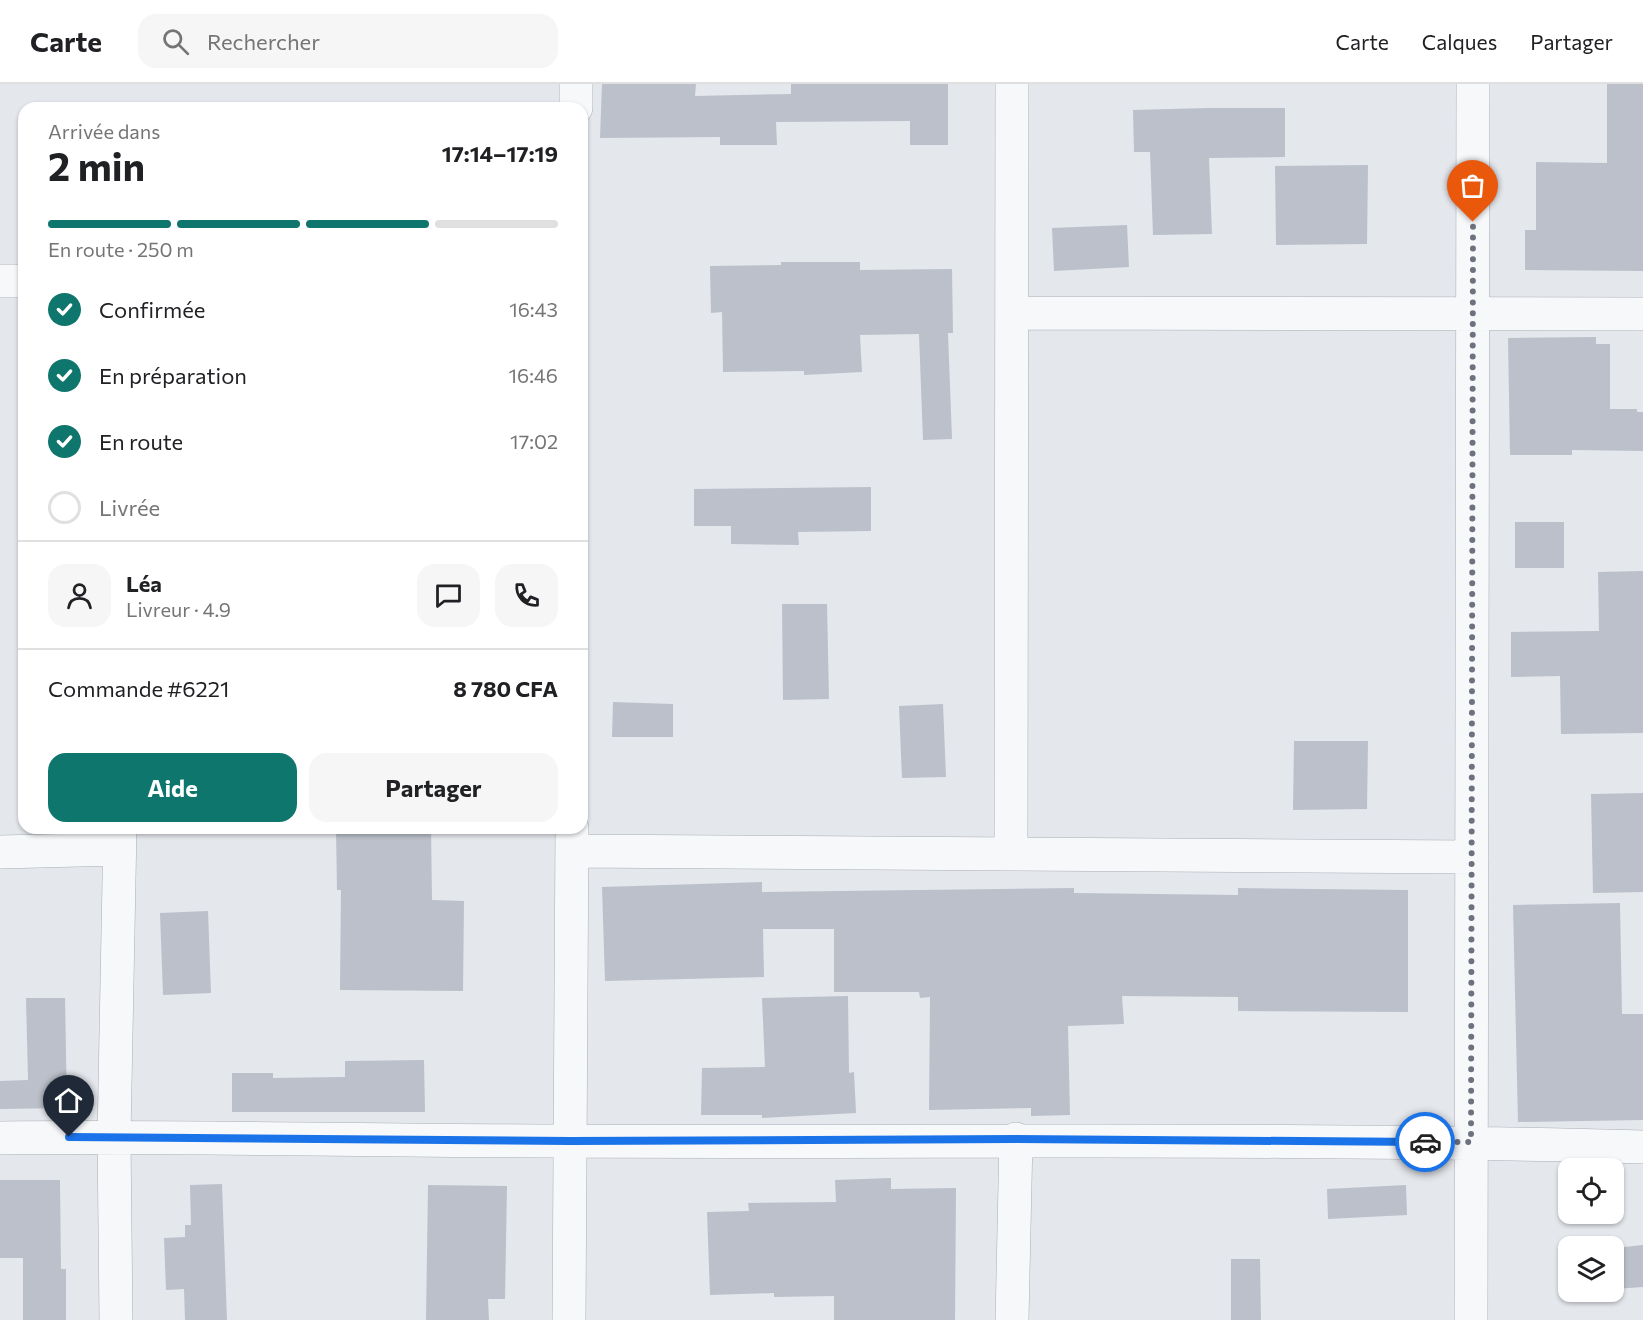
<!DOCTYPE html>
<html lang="fr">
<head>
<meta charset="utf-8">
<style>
	body { margin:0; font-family:Commissioner,sans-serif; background:#f6f6f6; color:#202124; height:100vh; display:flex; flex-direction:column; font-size:22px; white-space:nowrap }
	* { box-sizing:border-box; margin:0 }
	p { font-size:20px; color:#757577 }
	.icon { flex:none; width:33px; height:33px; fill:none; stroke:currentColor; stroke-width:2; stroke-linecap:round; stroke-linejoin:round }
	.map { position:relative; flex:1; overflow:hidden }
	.panel { position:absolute; left:18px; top:18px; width:570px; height:732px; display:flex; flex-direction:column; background:#fff; border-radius:18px; box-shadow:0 2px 4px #0004 }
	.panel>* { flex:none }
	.buttons { position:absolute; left:1558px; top:1074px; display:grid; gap:12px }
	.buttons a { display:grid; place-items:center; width:66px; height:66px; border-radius:12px; background:#fff; box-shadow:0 2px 4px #0004; font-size:30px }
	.pin { position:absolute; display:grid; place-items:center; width:51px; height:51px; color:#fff; margin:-62px -26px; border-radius:50% 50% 50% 0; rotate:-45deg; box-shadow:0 0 6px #0007 }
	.pin .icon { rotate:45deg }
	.courier { position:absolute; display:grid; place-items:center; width:60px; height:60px; margin:-30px; border:4px solid #1a73e8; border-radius:50%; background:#fff; color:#222; box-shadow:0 2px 8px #0007 }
	.summary em { font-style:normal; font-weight:700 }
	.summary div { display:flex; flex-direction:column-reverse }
	.summary { display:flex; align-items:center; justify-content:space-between; height:102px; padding:0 30px }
	h1 { font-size:39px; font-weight:700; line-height:45px }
	.bar { display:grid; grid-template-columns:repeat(4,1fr); gap:9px 6px; align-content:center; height:72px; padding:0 30px }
	.bar i { height:8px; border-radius:4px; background:#e0e0e0 }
	.bar .on { background:#0f766e }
	.bar p { grid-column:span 4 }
	.line { display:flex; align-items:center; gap:15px; padding:0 30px; border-top:2px solid #e0e0e0 }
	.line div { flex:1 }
	.round { display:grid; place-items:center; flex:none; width:63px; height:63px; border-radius:18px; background:#f6f6f6 }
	ol { padding:0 30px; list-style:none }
	li { display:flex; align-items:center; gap:18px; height:66px }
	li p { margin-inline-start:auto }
	li .icon { padding:6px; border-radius:50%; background:#0f766e; color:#fff; stroke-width:4 }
	li:last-child { color:#757577 }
	li i { width:33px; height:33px; border:3px solid #e0e0e0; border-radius:50% }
	.primary-button { display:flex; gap:12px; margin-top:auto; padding:12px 30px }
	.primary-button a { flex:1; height:69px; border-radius:18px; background:#0f766e; color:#fff; font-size:24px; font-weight:700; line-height:69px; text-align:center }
	.primary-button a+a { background:#f6f6f6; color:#202124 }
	header { display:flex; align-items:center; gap:36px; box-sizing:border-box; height:84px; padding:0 30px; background:#fff; border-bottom:2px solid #e0e0e0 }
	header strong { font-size:28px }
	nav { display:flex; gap:33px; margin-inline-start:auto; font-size:21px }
	.search { width:420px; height:54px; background:#f6f6f6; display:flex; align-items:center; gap:15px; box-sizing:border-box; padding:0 21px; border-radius:18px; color:#757577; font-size:22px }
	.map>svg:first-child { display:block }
</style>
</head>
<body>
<header>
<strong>Carte</strong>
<div class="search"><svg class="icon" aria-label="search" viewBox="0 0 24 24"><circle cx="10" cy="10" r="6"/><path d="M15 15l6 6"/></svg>Rechercher</div>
<nav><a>Carte</a><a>Calques</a><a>Partager</a></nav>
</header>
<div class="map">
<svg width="1643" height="1236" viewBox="0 0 1643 1236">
	<rect width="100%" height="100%" fill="#e4e7ec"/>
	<path fill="#bbc0ca" d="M602,0H696L695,12L791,10V0H948V61H910V37L776,38L777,61H720V53L600,54Z
		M1607,0H1643V187L1525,186V146H1536V78L1607,79Z
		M1208,24H1285V73L1209,74L1212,150L1153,151L1150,68H1134L1133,26Z
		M1368,81L1367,160L1276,161L1275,82Z
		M1127,141L1129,183L1054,187L1052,144Z
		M781,178H860V186L952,185L953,249H948L952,355L923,356L919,250L860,251L862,288L804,291V287L723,288L722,228L711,229L710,182L781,181Z
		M1596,253V260H1610V325H1637V328H1643V367L1572,366V371H1510L1508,254Z
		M871,403V447L798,448L799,461L731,460V442H694V405Z
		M1515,438H1564V484H1515Z
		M1643,487V649L1561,650L1560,592L1511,593V548L1599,547L1598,488Z
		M782,520H827L829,615L783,616Z
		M613,618L673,620V653H612Z
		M943,620L946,693L902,694L899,622Z
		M1294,657H1368L1367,725L1293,726Z
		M1643,709V808L1593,809L1591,710Z
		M336,744H431L432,816L464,817L463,907L340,906L341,806H337Z
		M762,798V808L1074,804V809L1238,811V804L1408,806V928L1238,927V913L1122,912L1124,940L1068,942L1070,1031L1031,1032V1024L929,1026L930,913L920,914L919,908H834V845H763L764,893L605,897L602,803Z
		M1620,819L1622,930H1643V1036L1518,1038L1513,821Z
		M208,827L211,909L163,911L160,829Z
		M848,912L849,989L854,988L856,1029L762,1034V1031H701L702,984L765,983L762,914Z
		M26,914H65L67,1024L0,1025V997L28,996Z
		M424,976L425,1028H232V989H273V994L345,993V977Z
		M891,1094V1105L956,1104L955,1236H834V1212L774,1213V1209L710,1211L707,1128L749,1127L748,1119L836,1118L835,1096Z
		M0,1096H60L61,1185H66V1236H23V1174H0Z
		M222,1100L227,1236H185L184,1205L166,1206L164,1154L185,1153V1141H191L190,1101Z
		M428,1101L507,1102L505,1215H488L489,1236H426Z
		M1406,1101L1407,1131L1328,1135L1327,1105Z
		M1643,1161V1203L1614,1205V1164Z
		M1231,1175H1260L1261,1236H1231Z"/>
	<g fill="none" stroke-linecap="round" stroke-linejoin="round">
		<defs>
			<path id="minor" d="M576,24V0
				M0,197H24
				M1012,229L1643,230
				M572,767L1472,773
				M0,768L119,765
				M1011,770L1012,0
				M0,1054C190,1052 380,1057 570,1057C928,1059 1285,1053 1643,1063
				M116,1236L114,1053L120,744
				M569,1236L572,744
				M1012,1236L1016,1055
				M1471,1236L1473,0"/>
		</defs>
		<use href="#minor" stroke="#a9aeb7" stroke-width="34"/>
		<use href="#minor" stroke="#f7f8fa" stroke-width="33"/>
	</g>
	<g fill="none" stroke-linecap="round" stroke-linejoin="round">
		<path stroke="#6c737f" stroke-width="6" stroke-dasharray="0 10.8" d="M1425,1058H1471L1473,138"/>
		<path stroke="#1a73e8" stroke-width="8" d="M69,1053L570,1057L1016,1055L1425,1058"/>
	</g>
</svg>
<div class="buttons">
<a><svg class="icon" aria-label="locate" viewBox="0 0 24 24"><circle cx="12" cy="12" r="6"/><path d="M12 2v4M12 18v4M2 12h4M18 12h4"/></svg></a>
<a><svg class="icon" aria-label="layers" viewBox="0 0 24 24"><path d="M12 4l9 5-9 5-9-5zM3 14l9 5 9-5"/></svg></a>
</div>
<div class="pin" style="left:1473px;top:138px;background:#ea580c"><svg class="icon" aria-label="bag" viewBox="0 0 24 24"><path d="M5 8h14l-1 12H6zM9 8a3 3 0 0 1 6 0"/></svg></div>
<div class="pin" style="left:69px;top:1053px;background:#1f2937"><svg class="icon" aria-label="home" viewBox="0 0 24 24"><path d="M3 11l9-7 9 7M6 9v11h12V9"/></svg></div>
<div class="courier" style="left:1425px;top:1058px"><svg class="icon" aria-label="car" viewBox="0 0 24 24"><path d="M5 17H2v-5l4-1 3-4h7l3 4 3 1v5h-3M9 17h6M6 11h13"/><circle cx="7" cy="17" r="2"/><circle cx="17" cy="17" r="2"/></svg></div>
<section class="panel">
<div class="summary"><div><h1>2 min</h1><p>Arrivée dans</p></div><em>17:14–17:19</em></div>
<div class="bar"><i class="on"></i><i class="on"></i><i class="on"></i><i></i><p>En route · 250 m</p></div>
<ol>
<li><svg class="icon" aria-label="check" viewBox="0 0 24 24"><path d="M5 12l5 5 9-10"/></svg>Confirmée<p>16:43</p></li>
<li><svg class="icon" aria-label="check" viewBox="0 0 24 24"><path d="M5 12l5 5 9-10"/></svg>En préparation<p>16:46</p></li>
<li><svg class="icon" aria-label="check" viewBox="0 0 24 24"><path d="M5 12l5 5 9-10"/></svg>En route<p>17:02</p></li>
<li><i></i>Livrée</li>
</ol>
<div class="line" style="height:108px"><a class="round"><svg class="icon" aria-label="person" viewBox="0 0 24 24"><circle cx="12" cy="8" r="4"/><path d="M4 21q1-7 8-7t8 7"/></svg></a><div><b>Léa</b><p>Livreur · 4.9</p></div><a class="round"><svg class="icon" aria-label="chat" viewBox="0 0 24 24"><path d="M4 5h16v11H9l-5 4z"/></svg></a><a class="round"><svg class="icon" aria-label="phone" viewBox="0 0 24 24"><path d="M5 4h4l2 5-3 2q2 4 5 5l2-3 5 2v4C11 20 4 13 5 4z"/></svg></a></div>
<div class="line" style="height:78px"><div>Commande #6221</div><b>8 780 CFA</b></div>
<div class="primary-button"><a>Aide</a><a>Partager</a></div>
</section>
</div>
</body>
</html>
